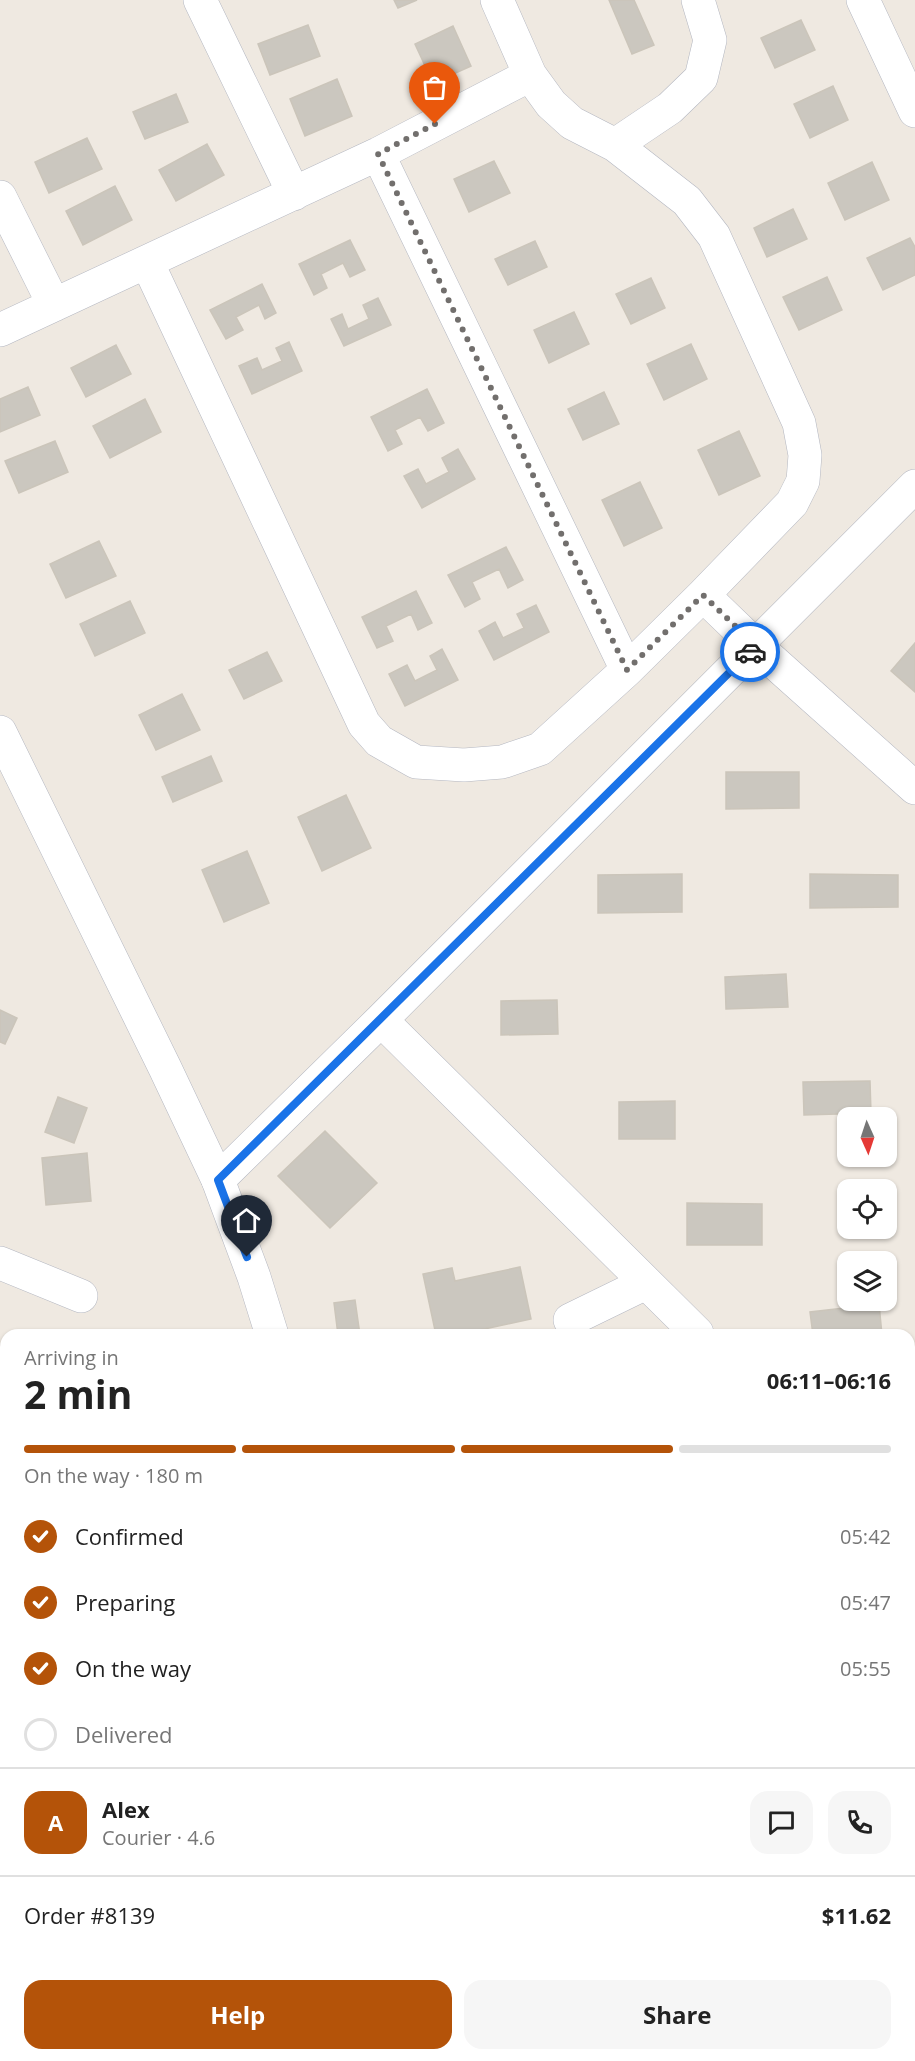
<!DOCTYPE html>
<html lang="en">
<head>
<meta charset="utf-8">
<style>
	body { margin:0; font-family:"Open Sans",sans-serif; background:#f6f6f6; color:#222; height:100vh; display:flex; flex-direction:column; font-size:22px; white-space:nowrap }
	* { box-sizing:border-box; margin:0 }
	p { font-size:20px; color:#767676 }
	.icon { flex:none; width:33px; height:33px; fill:none; stroke:currentColor; stroke-width:2; stroke-linecap:round; stroke-linejoin:round }
	.map { position:relative; flex:1; overflow:hidden }
	.panel { position:absolute; left:0px; top:1329px; width:915px; height:732px; display:flex; flex-direction:column; background:#fff; border-radius:18px 18px 0 0; box-shadow:0 2px 4px #0004 }
	.panel>* { flex:none }
	.needle { width:39px; rotate:177deg }
	.tools { position:absolute; left:837px; top:1107px; display:grid; gap:12px }
	.tools a { display:grid; place-items:center; width:60px; height:60px; border-radius:12px; background:#fff; box-shadow:0 2px 4px #0004; font-size:30px }
	.pin { position:absolute; display:grid; place-items:center; width:51px; height:51px; color:#fff; margin:-62px -26px; border-radius:50% 50% 50% 0; rotate:-45deg; box-shadow:0 0 6px #0007 }
	.pin .icon { rotate:45deg }
	.courier { position:absolute; display:grid; place-items:center; width:60px; height:60px; margin:-30px; border:4px solid #1a73e8; border-radius:50%; background:#fff; color:#222; box-shadow:0 2px 8px #0007 }
	.headline em { font-style:normal; font-weight:700 }
	.headline div { display:flex; flex-direction:column-reverse }
	.headline { display:flex; align-items:center; justify-content:space-between; height:102px; padding:0 24px }
	h1 { font-size:39px; font-weight:700; line-height:45px }
	.bar { display:grid; grid-template-columns:repeat(4,1fr); gap:9px 6px; align-content:center; height:72px; padding:0 24px }
	.bar i { height:8px; border-radius:4px; background:#e0e0e0 }
	.bar .on { background:#b45309 }
	.bar p { grid-column:span 4 }
	.line { display:flex; align-items:center; gap:15px; padding:0 24px; border-top:2px solid #e0e0e0 }
	.line div { flex:1 }
	.round { display:grid; place-items:center; flex:none; width:63px; height:63px; border-radius:18px; background:#f6f6f6 }
	ol { padding:0 24px; list-style:none }
	li { display:flex; align-items:center; gap:18px; height:66px }
	li p { margin-inline-start:auto }
	li .icon { padding:6px; border-radius:50%; background:#b45309; color:#fff; stroke-width:4 }
	li:last-child { color:#767676 }
	li i { width:33px; height:33px; border:3px solid #e0e0e0; border-radius:50% }
	.cta { display:flex; gap:12px; margin-top:auto; padding:12px 24px }
	.cta a { flex:1; height:69px; border-radius:18px; background:#b45309; color:#fff; font-size:24px; font-weight:700; line-height:69px; text-align:center }
	.cta a+a { background:#f6f6f6; color:#222 }
	.map>svg:first-child { display:block }
</style>
</head>
<body>
<div class="map">
<svg width="915" height="2061" viewBox="0 0 915 2061">
	<rect width="100%" height="100%" fill="#efe9e1"/>
	<path fill="#c9ec9a" d="M915,1644V1728L909,1711V1646Z"/>
	<path fill="#cbc7bf" stroke="#cbc5ba" stroke-width="1.5" d="M394,0H417L398,8Z
		M609,0H634L654,45L632,54Z
		M801,20L815,50L775,68L761,38Z
		M308,25L320,56L270,75L258,44Z
		M453,26L471,66L433,83L415,44Z
		M337,79L352,116L305,136L290,99Z
		M833,86L848,120L810,138L794,104Z
		M176,94L188,122L145,139L133,112Z
		M87,138L102,169L49,193L35,162Z
		M207,144L224,175L176,201L159,170Z
		M494,161L510,193L469,212L454,179Z
		M872,162L889,200L845,220L828,183Z
		M115,186L132,220L83,245L66,211Z
		M793,209L807,239L767,257L754,228Z
		M910,238L915,247V275L883,290L867,258Z
		M350,240L365,270L350,277L343,263L321,274L327,288L314,295L299,264Z
		M535,241L547,267L508,285L495,259Z
		M827,277L842,310L799,330L783,297Z
		M651,278L665,308L631,324L616,294Z
		M262,284L276,313L265,319L259,305L236,317L243,330L226,339L210,310Z
		M378,298L391,325L344,346L331,319L342,314L348,329L369,319L363,305Z
		M574,312L589,344L549,363L534,330Z
		M289,342L302,371L252,394L239,366L257,358L262,370L282,361L276,348Z
		M691,344L707,379L664,400L647,364Z
		M116,345L131,374L86,397L71,368Z
		M28,387L40,415L0,432V399Z
		M427,389L444,423L428,431L420,417L395,430L402,444L388,451L371,417Z
		M604,392L619,424L583,440L568,409Z
		M145,399L161,432L110,458L93,426Z
		M739,431L760,476L719,495L698,450Z
		M55,441L68,472L19,493L5,461Z
		M458,449L475,479L422,508L404,476L418,469L426,484L449,472L442,458Z
		M640,482L662,528L624,546L602,500Z
		M99,541L116,576L66,598L50,564Z
		M506,547L523,580L508,588L499,569L472,582L480,599L465,607L448,575Z
		M416,591L432,623L418,630L411,614L386,626L393,641L377,648L362,617Z
		M130,601L145,633L95,656L80,624Z
		M536,605L549,632L494,660L479,631L495,622L503,638L524,628L517,614Z
		M915,643V692L891,671Z
		M442,649L458,680L405,706L389,674L407,665L415,681L437,670L430,656Z
		M267,652L282,681L244,699L229,670Z
		M182,694L200,730L156,750L139,715Z
		M211,756L222,781L173,802L162,777Z
		M726,772H799V808L726,809Z
		M346,795L371,848L322,871L298,817Z
		M247,851L269,903L224,922L202,870Z
		M682,874V912L598,913V875Z
		M810,874L898,875V907L810,908Z
		M786,974L788,1007L726,1009L725,977Z
		M557,1000L558,1034L501,1035V1001Z
		M0,1010L17,1018L5,1044L0,1042Z
		M870,1081L871,1113L804,1115L803,1082Z
		M58,1097L87,1108L74,1143L45,1132Z
		M675,1101V1139H619V1102Z
		M325,1131L377,1183L330,1228L278,1176Z
		M87,1153L91,1201L46,1205L42,1158Z
		M687,1203L762,1204V1245H687Z
		M520,1267L531,1319L466,1333L467,1335H436L423,1274L452,1268L455,1281Z
		M355,1300L360,1335H338L334,1303Z
		M879,1304L882,1335H813L810,1312Z
		M0,1407H6V1461H0Z
		M5,1501H6V1544L0,1542V1517Z
		M915,1509V1584L909,1586V1510Z
		M0,1560L6,1561V1589L0,1588Z
		M6,1641V1680L0,1678V1659Z
		M915,1870V1912L909,1913V1871Z
		M478,2055H485L508,2061H477Z"/>
	<g fill="none" stroke-linecap="round" stroke-linejoin="round">
		<defs>
			<path id="street" d="M200,0L294,194
				M863,0L915,111
				M615,145L670,108L701,78L710,40L698,0
				M378,154L627,670
				M0,197L54,305
				M147,262L364,724L379,741L416,762L464,765L502,762L540,749L627,670L703,595L792,503L803,481L805,455L799,423L714,236L687,201L615,145L572,123L551,104L530,75L497,0
				M0,330L378,154L530,75
				M703,595L756,646L915,788
				M381,1020L697,1333
				M218,1180L381,1020L915,486
				M0,1263L81,1296
				M570,1320L646,1283
				M909,1421L915,1422
				M0,1723L6,1725
				M664,2055L668,2061
				M809,2055L818,2061"/>
			<path id="secondary" d="M0,732L165,1068L218,1180L254,1277L272,1335
				M303,2061L305,2055"/>
		</defs>
		<use href="#street" stroke="#b4b7c1" stroke-width="34"/>
		<use href="#secondary" stroke="#b4b7c1" stroke-width="34"/>
		<use href="#street" stroke="#fff" stroke-width="33"/>
		<use href="#secondary" stroke="#fff" stroke-width="33"/>
	</g>
	<g fill="none" stroke-linecap="round" stroke-linejoin="round">
		<path stroke="#726f6d" stroke-width="6" stroke-dasharray="0 10.8" d="M435,124L378,154L627,670L703,595L756,646L750,652"/>
		<path stroke="#1a73e8" stroke-width="8" d="M247,1257L218,1180L750,652"/>
	</g>
</svg>
<div class="tools">
<a><svg class="needle" viewBox="-14 -14 28 28"><path d="M0-13l5 13h-10z" fill="#e53935"/><path d="M0 13l5-13h-10z" fill="#767676"/></svg></a>
<a><svg class="icon" aria-label="locate" viewBox="0 0 24 24"><circle cx="12" cy="12" r="6"/><path d="M12 2v4M12 18v4M2 12h4M18 12h4"/></svg></a>
<a><svg class="icon" aria-label="layers" viewBox="0 0 24 24"><path d="M12 4l9 5-9 5-9-5zM3 14l9 5 9-5"/></svg></a>
</div>
<div class="pin" style="left:435px;top:124px;background:#ea580c"><svg class="icon" aria-label="bag" viewBox="0 0 24 24"><path d="M5 8h14l-1 12H6zM9 8a3 3 0 0 1 6 0"/></svg></div>
<div class="pin" style="left:247px;top:1257px;background:#1f2937"><svg class="icon" aria-label="home" viewBox="0 0 24 24"><path d="M3 11l9-7 9 7M6 9v11h12V9"/></svg></div>
<div class="courier" style="left:750px;top:652px"><svg class="icon" aria-label="car" viewBox="0 0 24 24"><path d="M5 17H2v-5l4-1 3-4h7l3 4 3 1v5h-3M9 17h6M6 11h13"/><circle cx="7" cy="17" r="2"/><circle cx="17" cy="17" r="2"/></svg></div>
<section class="panel">
<div class="headline"><div><h1>2 min</h1><p>Arriving in</p></div><em>06:11–06:16</em></div>
<div class="bar"><i class="on"></i><i class="on"></i><i class="on"></i><i></i><p>On the way · 180 m</p></div>
<ol>
<li><svg class="icon" aria-label="check" viewBox="0 0 24 24"><path d="M5 12l5 5 9-10"/></svg>Confirmed<p>05:42</p></li>
<li><svg class="icon" aria-label="check" viewBox="0 0 24 24"><path d="M5 12l5 5 9-10"/></svg>Preparing<p>05:47</p></li>
<li><svg class="icon" aria-label="check" viewBox="0 0 24 24"><path d="M5 12l5 5 9-10"/></svg>On the way<p>05:55</p></li>
<li><i></i>Delivered</li>
</ol>
<div class="line" style="height:108px"><b class="round" style="background:#b45309;color:#fff">A</b><div><b>Alex</b><p>Courier · 4.6</p></div><a class="round"><svg class="icon" aria-label="chat" viewBox="0 0 24 24"><path d="M4 5h16v11H9l-5 4z"/></svg></a><a class="round"><svg class="icon" aria-label="phone" viewBox="0 0 24 24"><path d="M5 4h4l2 5-3 2q2 4 5 5l2-3 5 2v4C11 20 4 13 5 4z"/></svg></a></div>
<div class="line" style="height:78px"><div>Order #8139</div><b>$11.62</b></div>
<div class="cta"><a>Help</a><a>Share</a></div>
</section>
</div>
</body>
</html>
